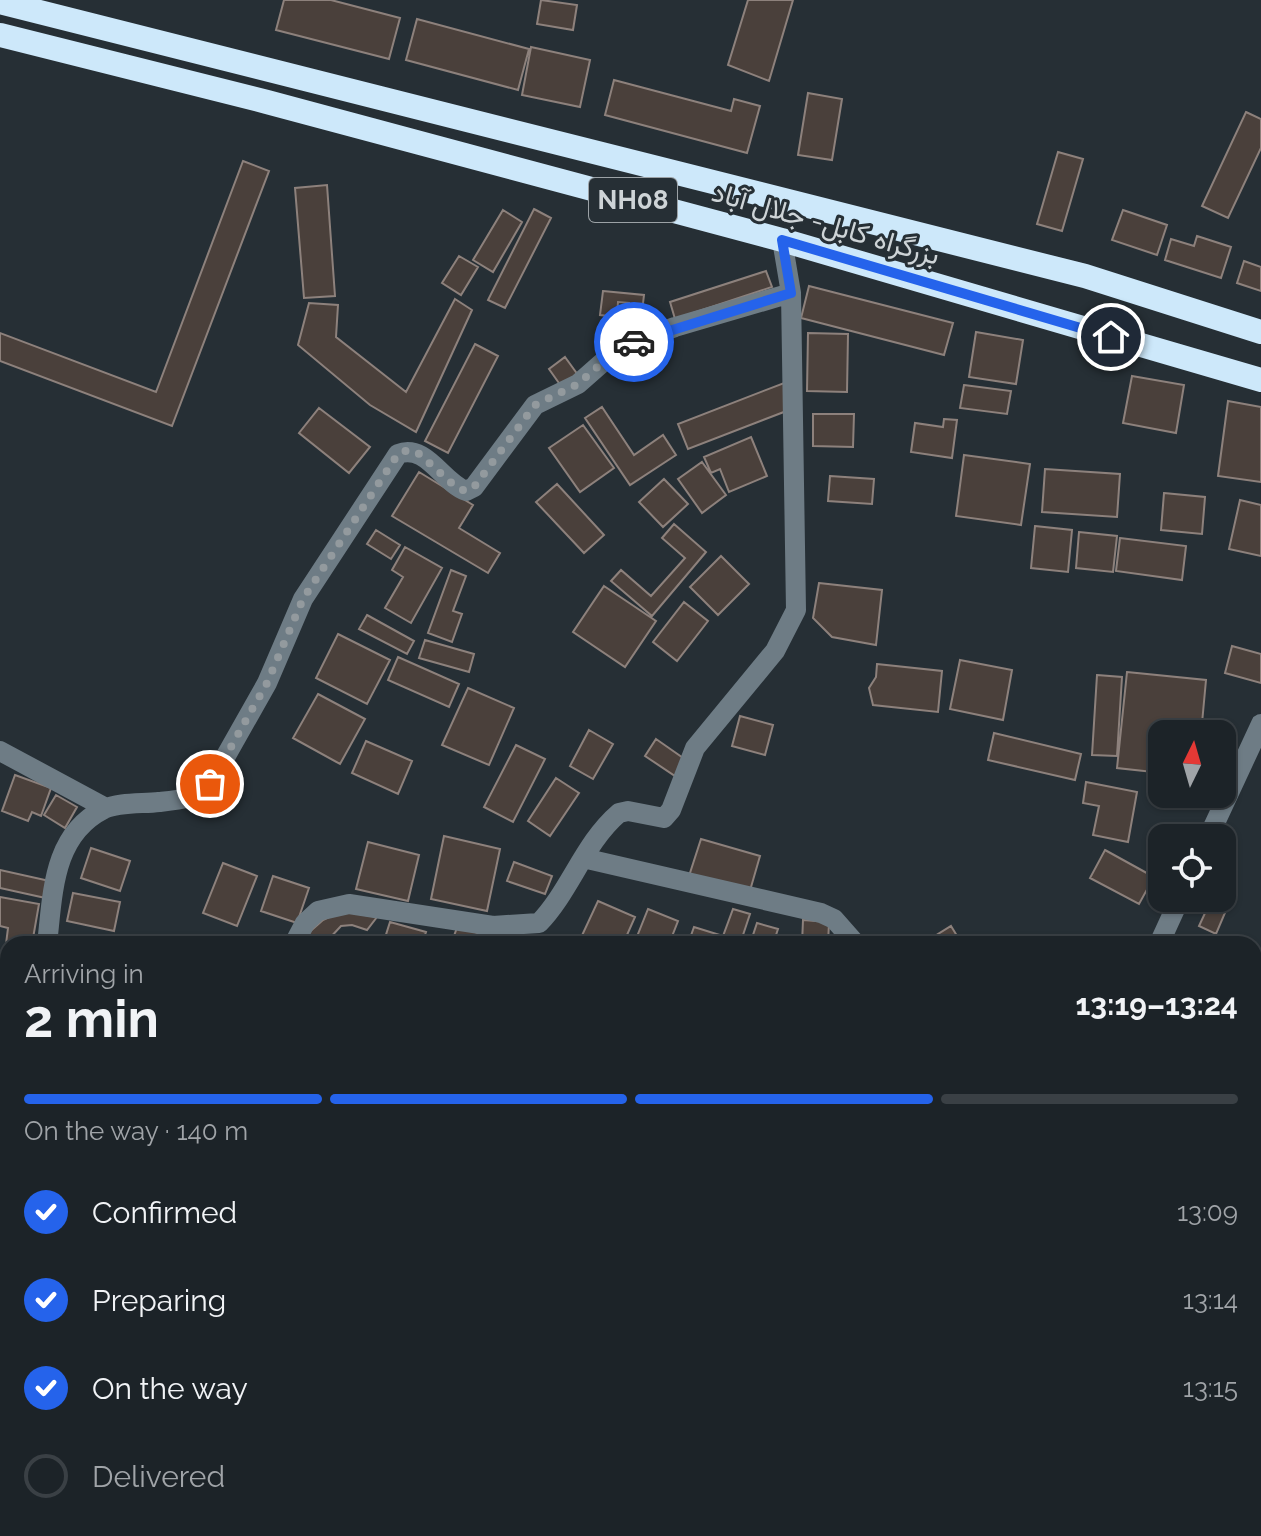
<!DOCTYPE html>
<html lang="en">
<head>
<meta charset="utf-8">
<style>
	body { margin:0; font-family:Raleway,Vazirmatn,sans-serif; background:#292f34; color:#f1f3f6; height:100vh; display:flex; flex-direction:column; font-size:30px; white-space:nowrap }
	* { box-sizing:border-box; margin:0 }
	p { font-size:26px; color:#a0a4a8 }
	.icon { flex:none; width:44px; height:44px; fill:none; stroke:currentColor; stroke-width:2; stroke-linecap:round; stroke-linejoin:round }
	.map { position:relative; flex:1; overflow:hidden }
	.side { position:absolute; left:0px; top:936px; width:1262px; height:600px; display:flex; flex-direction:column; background:#1c2328; border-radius:24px 24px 0 0; box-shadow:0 2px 6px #0004,0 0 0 2px #3a4045 }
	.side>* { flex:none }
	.needle { width:52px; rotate:5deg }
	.buttons { position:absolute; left:1148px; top:720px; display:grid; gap:16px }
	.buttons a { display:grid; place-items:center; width:88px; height:88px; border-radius:16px; background:#1c2328; box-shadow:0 2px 6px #0004,0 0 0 2px #3a4045; font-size:40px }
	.pin { position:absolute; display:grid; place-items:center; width:68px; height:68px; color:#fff; margin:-34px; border:4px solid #fff; border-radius:50%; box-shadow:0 2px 8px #0007 }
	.courier { position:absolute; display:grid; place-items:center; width:80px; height:80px; margin:-40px; border:6px solid #2563eb; border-radius:50%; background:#fff; color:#222; box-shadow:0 2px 10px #0007 }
	.summary em { font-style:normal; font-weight:700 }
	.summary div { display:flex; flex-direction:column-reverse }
	.summary { display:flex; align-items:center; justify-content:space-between; height:136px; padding:0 24px }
	h1 { font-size:52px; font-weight:700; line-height:60px }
	.bar { display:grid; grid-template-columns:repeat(4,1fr); gap:12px 8px; align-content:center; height:96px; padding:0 24px }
	.bar i { height:10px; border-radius:6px; background:#3a4045 }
	.bar .selected { background:#2563eb }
	.bar p { grid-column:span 4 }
	ol { padding:0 24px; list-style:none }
	li { display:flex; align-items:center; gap:24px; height:88px }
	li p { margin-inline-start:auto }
	li .icon { padding:8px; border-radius:50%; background:#2563eb; color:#fff; stroke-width:4 }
	li:last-child { color:#a0a4a8 }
	li i { width:44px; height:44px; border:4px solid #3a4045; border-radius:50% }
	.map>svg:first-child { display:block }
</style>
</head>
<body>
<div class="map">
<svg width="1261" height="1536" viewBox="0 0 1261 1536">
	<rect width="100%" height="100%" fill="#262f35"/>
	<path fill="#4a403b" stroke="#8d817c" stroke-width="2" d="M284,0H331L400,18L389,59L276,30Z
		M541,0L577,5L573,30L537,24Z
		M748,0H793L769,81L728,65Z
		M417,19L529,49L518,90L406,60Z
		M531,47L590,60L580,107L522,95Z
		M614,80L731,111L734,99L760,106L747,153L605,115Z
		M808,93L842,99L832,160L798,155Z
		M1246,112L1261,119V148L1228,218L1202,206Z
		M1058,152L1083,159L1062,231L1037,224Z
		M243,161L269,171L172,426L0,361V333L156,392Z
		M327,185L335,296L304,298L295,188Z
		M534,209L551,218L505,308L488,300Z
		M503,210L522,222L493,272L473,260Z
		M1123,210L1167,225L1157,255L1112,240Z
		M1197,236L1231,247L1221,278L1165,260L1171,239L1194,246Z
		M459,256L478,267L461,295L442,283Z
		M1244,261L1261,267V291L1237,283Z
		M766,271L772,287L675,319L670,302Z
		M809,286L953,323L944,355L801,318Z
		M603,291L644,295L641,320L627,318L629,303L618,302L617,317L600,315Z
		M455,299L472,310L416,432L370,405L298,345L309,303L338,305L336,337L406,392Z
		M976,332L1023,340L1016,384L969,377Z
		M808,333L848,334L847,392L807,391Z
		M475,344L498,356L448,453L425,441Z
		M565,357L578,375L561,386L549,369Z
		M1132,376L1184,385L1176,433L1123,423Z
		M784,383L789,410L688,449L678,424Z
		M964,385L1011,391L1007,414L960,408Z
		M1228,401L1261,407V482L1218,476Z
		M602,407L634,455L663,435L676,455L630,485L585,418Z
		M319,408L370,447L349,473L299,433Z
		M813,414H854L853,447L813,446Z
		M944,419L957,420L952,458L911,452L915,423L943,427Z
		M583,425L614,468L580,492L549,448Z
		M751,437L767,476L729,492L720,469L711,473L704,457Z
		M964,455L1030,464L1021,525L956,516Z
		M702,462L726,495L702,513L678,479Z
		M1045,469L1120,474L1117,517L1042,512Z
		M419,472L473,505L459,528L500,553L488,573L392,516Z
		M830,476L874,479L872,504L828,501Z
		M664,479L688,504L663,527L639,502Z
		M557,484L604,535L584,553L536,502Z
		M1164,493L1205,497L1202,534L1161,530Z
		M1240,500L1261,505V556L1229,549Z
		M674,524L706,552L652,616L611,581L621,570L651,596L685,558L662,538Z
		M1035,526L1072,530L1068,572L1031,568Z
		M376,530L400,545L391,559L367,544Z
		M1079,532L1117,536L1113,572L1076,568Z
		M1120,538L1186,546L1182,580L1116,571Z
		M405,547L442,568L411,623L385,608L403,577L392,570Z
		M721,556L749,584L718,615L690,587Z
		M451,570L466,576L453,611L462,614L452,642L428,633Z
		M819,583L882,590L876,645L832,637L813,618Z
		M604,586L656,621L625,667L573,632Z
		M684,602L708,621L677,661L653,642Z
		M367,615L414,641L407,654L359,629Z
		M338,634L390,660L367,704L316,678Z
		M425,640L474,654L469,672L419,658Z
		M1232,646L1261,654V683L1225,673Z
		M398,657L459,684L449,707L388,680Z
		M960,660L1012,670L1003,720L950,709Z
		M877,664L942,671L938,712L873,705L869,688L876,677Z
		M1127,672L1206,680L1201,734H1162V773L1117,768Z
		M1097,675L1122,677L1117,756L1092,755Z
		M468,688L514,708L489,765L442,745Z
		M318,694L365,719L340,764L293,738Z
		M740,716L773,725L765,755L732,746Z
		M589,730L613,744L593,779L570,766Z
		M994,733L1081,754L1075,780L988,760Z
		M656,739L686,760L675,776L645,756Z
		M366,741L412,761L398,794L352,773Z
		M516,745L545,759L513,822L484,807Z
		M15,775L51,788L41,816L32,812L28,821L2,811Z
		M556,778L579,793L550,836L528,821Z
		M1086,782L1137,792L1128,842L1093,835L1099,806L1083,803Z
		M56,795L77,807L65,828L44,815Z
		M444,836L500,849L487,911L431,899Z
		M701,839L760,856L749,894L689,876Z
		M368,842L419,855L408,901L356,889Z
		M91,848L130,861L120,891L81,878Z
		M1105,850L1154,877L1139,904L1090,878Z
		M514,862L552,876L545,894L507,881Z
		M223,863L257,876L237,926L203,913Z
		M0,870L54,882L50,899L0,888Z
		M273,876L309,888L297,923L261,911Z
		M73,893L120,902L114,931L67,921Z
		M0,897L39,904L32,944H6L8,928L0,926Z
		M1222,897L1230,901L1216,934L1199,926L1212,898Z
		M598,901L635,917L623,944H578Z
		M648,909L678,921L669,944H634Z
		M733,909L750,914L740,944H688L694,927L723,936Z
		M341,911L377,917L367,930L352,925L341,926L327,941L306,935L323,920Z
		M803,920L829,922L828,944H802Z
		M390,922L426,932L422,944H383Z
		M757,923L778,929L773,944H750Z
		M458,925L495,940L494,944H451Z
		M951,926L962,944H922Z
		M0,952L8,954L5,990L0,988Z
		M1254,1034L1261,1035V1083L1254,1082Z
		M1254,1092H1261V1122H1254Z
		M1254,1150H1261V1192H1254Z
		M7,1161L8,1187L3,1194L0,1192V1171Z
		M1261,1208V1260L1254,1261V1209Z
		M0,1277L8,1279V1300L0,1298Z
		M1261,1278V1323L1254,1324V1279Z
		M1254,1417H1261V1456H1254Z
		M1254,1469H1261V1496H1254Z
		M8,1522V1528H25L23,1536H5Z
		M42,1528L79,1536H39Z
		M129,1528H136L151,1534L126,1536Z
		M625,1528H664L662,1536L624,1535Z
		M737,1528H777V1533L737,1531Z
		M786,1528H833V1533Z"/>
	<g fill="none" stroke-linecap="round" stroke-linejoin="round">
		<path stroke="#6e7c85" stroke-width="20" d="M0,751L106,808
			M1208,838L1261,724
			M583,858L821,913L834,919L856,944
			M47,944C53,894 52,835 104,809C119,802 143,804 159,802C179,800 196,799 210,784L267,683L303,599L398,454C426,443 442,482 466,491L474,487L535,405L578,384L620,347L675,327L791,293
			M294,944L305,923L318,911L349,904L493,926L539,923C570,891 584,843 619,813L628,811L664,818L671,810L695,748L775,651L796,610L791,293L782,240
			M1159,944L1180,898
			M0,1119L8,1105
			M1075,1528L1228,1531
			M477,1536L479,1528"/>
		<path stroke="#cde8fa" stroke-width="24" d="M0,2L1085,276L1261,332
			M0,35L267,102L782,240L1261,380"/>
	</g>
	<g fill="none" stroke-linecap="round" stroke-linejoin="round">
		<path stroke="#939a9e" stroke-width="8" stroke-dasharray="0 14.4" d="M210,784L267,683L303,599L398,454L408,450L417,452L457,488L466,491L474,487L535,405L578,384L620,347L634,342"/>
		<path stroke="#2563eb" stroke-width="10" d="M634,342L791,293L782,240L1111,337"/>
	</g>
	<g text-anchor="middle" stroke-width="6" stroke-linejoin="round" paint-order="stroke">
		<rect fill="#262f35" stroke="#9ca2a6" stroke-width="2" x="589" y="178" width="88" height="44" rx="6"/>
		<g font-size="26" font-weight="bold" fill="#ced4d7">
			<text x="633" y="209">NH08</text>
		</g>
		<g font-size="28" fill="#ced4d7" stroke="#262f35">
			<text transform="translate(826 223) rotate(16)" y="10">بزرگراه کابل- جلال آباد</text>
		</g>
	</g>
</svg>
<div class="buttons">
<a><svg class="needle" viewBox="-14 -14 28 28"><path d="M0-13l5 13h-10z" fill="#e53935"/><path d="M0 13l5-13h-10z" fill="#a0a4a8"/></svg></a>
<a><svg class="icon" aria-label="locate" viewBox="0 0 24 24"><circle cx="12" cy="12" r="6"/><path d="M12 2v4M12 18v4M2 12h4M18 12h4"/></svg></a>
</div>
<div class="pin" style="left:210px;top:784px;background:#ea580c"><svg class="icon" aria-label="bag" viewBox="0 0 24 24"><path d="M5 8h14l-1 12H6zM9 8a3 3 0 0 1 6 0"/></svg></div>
<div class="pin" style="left:1111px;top:337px;background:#1f2937"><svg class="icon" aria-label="home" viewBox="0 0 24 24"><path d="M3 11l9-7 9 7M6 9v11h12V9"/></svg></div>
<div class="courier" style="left:634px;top:342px"><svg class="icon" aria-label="car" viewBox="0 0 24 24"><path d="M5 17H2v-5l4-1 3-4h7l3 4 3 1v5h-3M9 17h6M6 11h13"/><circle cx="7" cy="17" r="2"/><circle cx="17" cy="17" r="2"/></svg></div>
<section class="side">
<div class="summary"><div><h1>2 min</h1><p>Arriving in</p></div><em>13:19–13:24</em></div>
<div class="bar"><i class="selected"></i><i class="selected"></i><i class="selected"></i><i></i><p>On the way · 140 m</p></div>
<ol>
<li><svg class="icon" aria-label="check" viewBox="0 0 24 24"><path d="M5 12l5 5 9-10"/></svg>Confirmed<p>13:09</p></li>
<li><svg class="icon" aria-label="check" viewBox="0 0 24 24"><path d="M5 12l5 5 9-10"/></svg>Preparing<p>13:14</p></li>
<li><svg class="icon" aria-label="check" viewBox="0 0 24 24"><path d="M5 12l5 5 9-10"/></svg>On the way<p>13:15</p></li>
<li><i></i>Delivered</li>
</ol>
</section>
</div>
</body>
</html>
